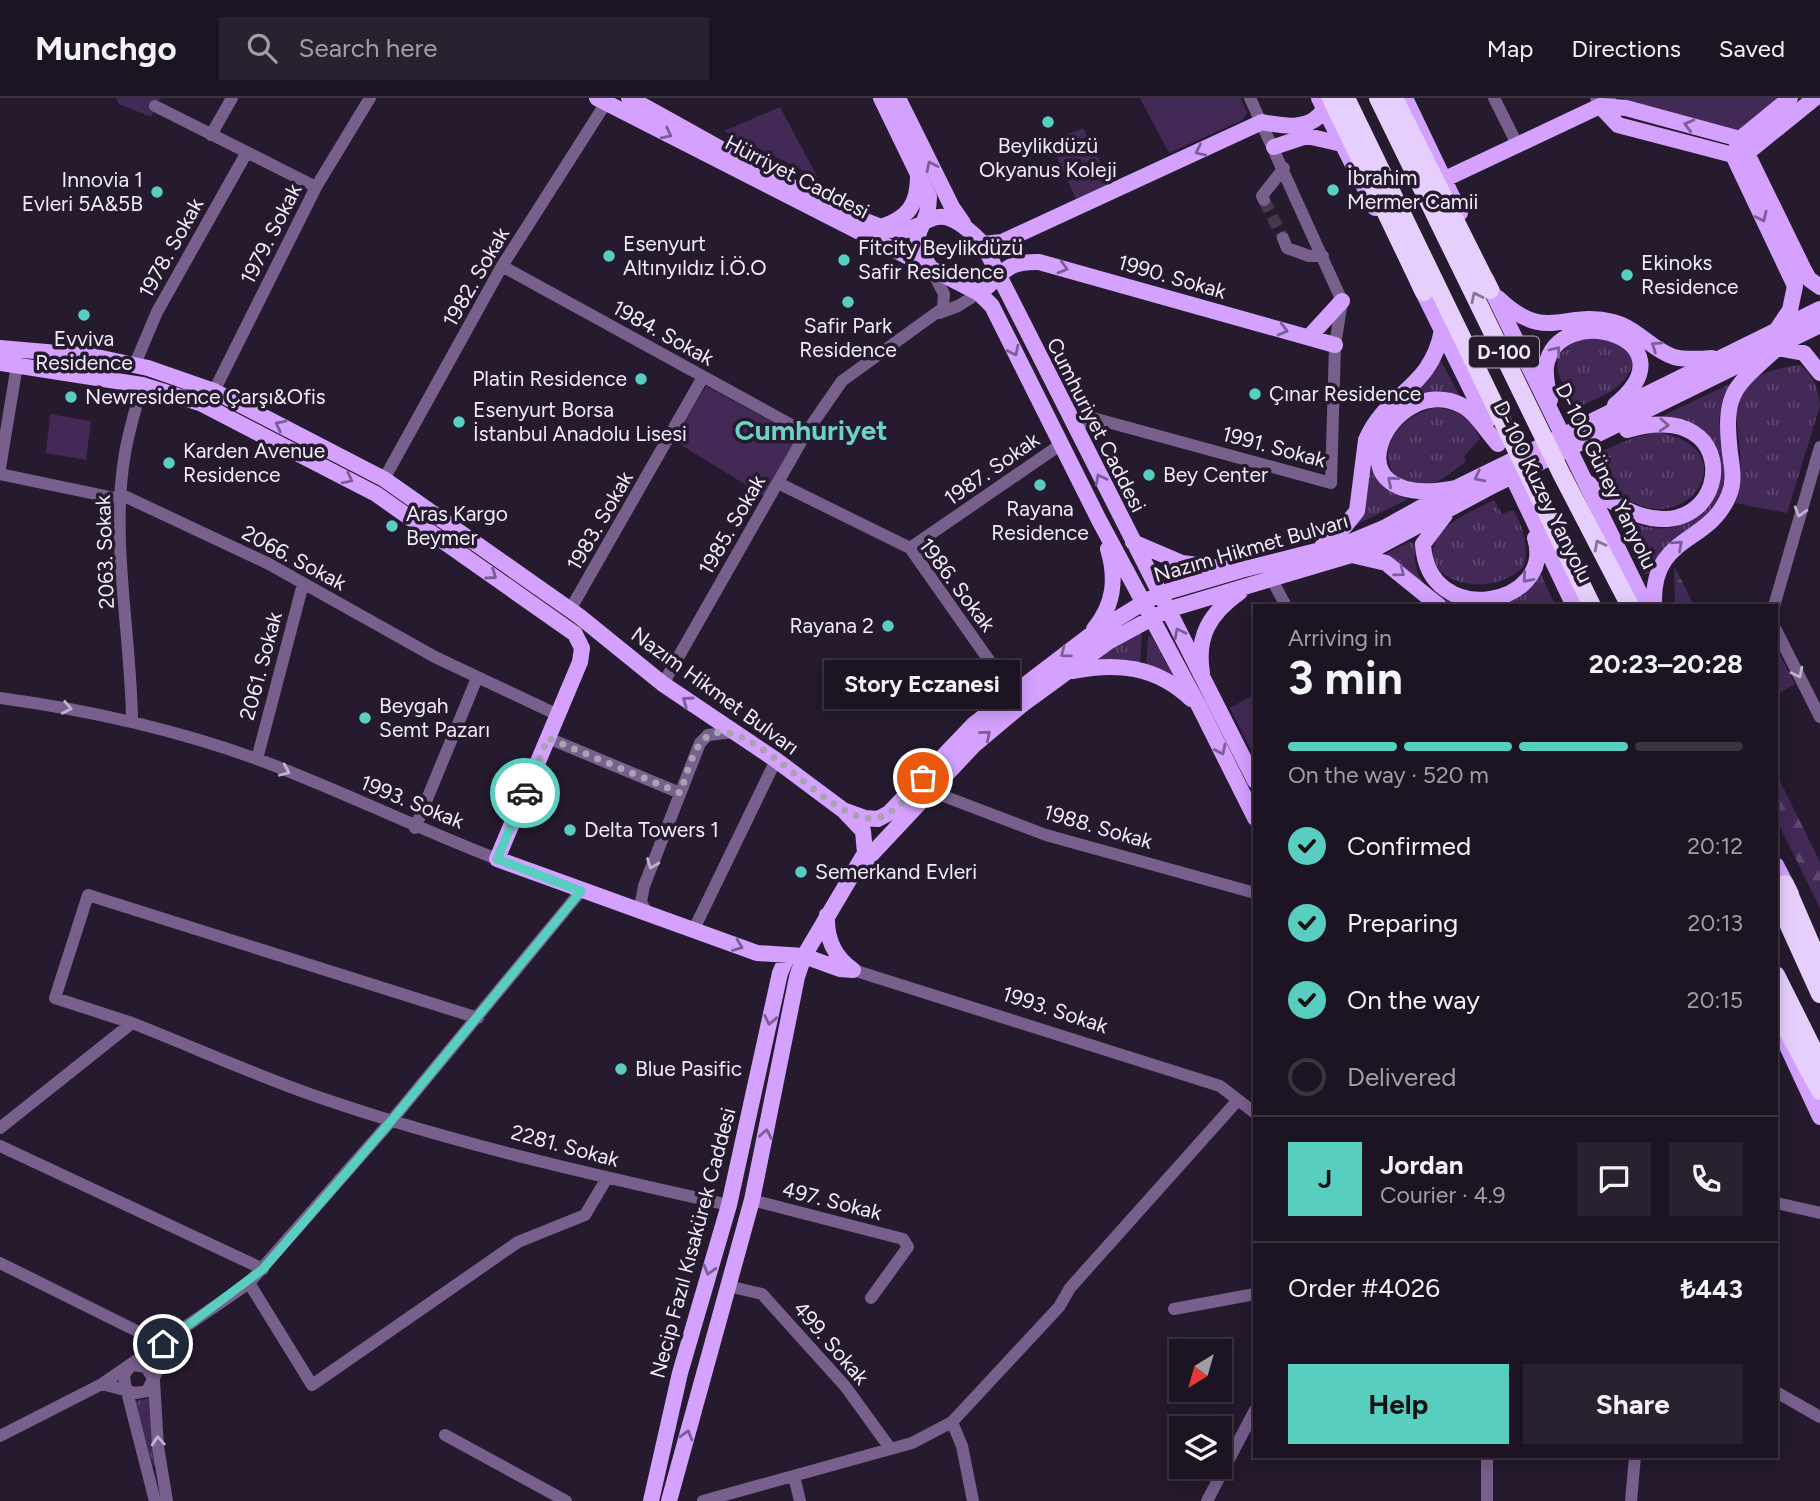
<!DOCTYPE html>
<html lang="en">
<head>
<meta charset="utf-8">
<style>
	body { margin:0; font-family:Figtree,sans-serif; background:#29212f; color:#f1f3f6; height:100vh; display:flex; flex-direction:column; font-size:26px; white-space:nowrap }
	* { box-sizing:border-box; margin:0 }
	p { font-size:23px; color:#a09ea5 }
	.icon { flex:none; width:38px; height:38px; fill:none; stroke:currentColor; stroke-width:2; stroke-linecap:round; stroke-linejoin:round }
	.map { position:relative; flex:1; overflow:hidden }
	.side { position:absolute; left:1253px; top:506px; width:525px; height:854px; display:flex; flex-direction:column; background:#1c1422; border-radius:0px; box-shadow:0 4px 18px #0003,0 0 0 2px #3a3340 }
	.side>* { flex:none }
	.needle { width:46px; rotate:217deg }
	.fabs { position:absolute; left:1169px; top:1241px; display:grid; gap:14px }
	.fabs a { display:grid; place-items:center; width:63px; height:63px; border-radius:0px; background:#1c1422; box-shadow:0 4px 18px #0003,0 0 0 2px #3a3340; font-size:35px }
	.pin { position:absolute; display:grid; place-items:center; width:60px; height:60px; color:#fff; margin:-30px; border:4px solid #fff; border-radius:50%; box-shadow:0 2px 7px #0007 }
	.courier { position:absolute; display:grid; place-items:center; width:70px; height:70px; margin:-35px; border:5px solid #58cec0; border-radius:50%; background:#fff; color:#222; box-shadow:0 2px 9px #0007 }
	.bubble { position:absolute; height:49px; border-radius:0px; background:#1c1422; box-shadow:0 4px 18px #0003,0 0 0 2px #3a3340; font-size:23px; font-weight:700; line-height:49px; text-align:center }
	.summary em { font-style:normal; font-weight:700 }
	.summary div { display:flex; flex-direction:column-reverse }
	.summary { display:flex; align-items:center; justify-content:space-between; height:119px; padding:0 35px }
	h1 { font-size:46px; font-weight:700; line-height:52px }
	.bar { display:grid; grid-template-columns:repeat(4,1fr); gap:10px 7px; align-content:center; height:84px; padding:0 35px }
	.bar i { height:9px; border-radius:5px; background:#3a3340 }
	.bar .current { background:#58cec0 }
	.bar p { grid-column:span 4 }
	.line { display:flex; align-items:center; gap:18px; padding:0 35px; border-top:2px solid #3a3340 }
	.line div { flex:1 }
	.round { display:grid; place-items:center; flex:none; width:74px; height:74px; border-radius:0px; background:#29212f }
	ol { padding:0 35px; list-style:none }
	li { display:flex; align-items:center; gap:21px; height:77px }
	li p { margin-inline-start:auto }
	li .icon { padding:7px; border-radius:50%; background:#58cec0; color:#111; stroke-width:4 }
	li:last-child { color:#a09ea5 }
	li i { width:38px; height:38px; border:4px solid #3a3340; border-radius:50% }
	.button { display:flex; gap:14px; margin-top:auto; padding:14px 35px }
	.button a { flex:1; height:80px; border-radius:0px; background:#58cec0; color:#111; font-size:28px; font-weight:700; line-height:80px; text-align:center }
	.button a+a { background:#29212f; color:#f1f3f6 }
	header { display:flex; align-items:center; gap:42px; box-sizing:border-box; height:98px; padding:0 35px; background:#1c1422; border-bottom:2px solid #3a3340 }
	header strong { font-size:33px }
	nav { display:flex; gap:38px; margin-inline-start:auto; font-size:24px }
	.search { width:490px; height:63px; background:#29212f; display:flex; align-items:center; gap:18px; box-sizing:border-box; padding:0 24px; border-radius:0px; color:#a09ea5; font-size:26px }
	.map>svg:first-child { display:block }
</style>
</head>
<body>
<header>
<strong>Munchgo</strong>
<div class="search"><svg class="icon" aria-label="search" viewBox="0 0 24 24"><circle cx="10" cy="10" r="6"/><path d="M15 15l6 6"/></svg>Search here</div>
<nav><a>Map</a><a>Directions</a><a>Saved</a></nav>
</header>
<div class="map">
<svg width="1820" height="1403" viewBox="0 0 1820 1403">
	<defs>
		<pattern id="grass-tufts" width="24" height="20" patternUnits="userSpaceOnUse" patternTransform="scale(1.75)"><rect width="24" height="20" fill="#422956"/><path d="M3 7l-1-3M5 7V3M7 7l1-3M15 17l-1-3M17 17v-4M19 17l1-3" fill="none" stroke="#5e486f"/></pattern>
		<pattern id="forest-firs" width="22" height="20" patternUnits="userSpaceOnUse" patternTransform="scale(1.75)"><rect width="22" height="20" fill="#422956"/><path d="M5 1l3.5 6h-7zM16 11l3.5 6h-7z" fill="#5e486f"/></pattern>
	</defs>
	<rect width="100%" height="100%" fill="#251a2e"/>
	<path fill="url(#grass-tufts)" d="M1584,240H1613L1633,259C1631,291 1600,298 1575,311C1559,276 1541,259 1584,240Z
		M1440,261L1461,300C1394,280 1329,374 1408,401L1354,428C1375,394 1359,363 1374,334C1390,304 1424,291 1440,261Z
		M1800,267C1812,275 1820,294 1820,308L1787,415L1735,405C1758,344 1696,279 1800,267Z
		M1734,284L1722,304L1719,321L1728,375L1719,404L1651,476H1644L1628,432L1615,417L1616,414C1707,480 1769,328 1666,320L1664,317Z
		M1434,310C1455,309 1473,321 1480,341L1464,358L1466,364C1457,370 1448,378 1438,383C1381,406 1364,329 1434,310Z
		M1657,334C1767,352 1659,482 1590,358L1633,340Z
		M1494,402L1502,416L1513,412C1523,427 1530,452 1523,469C1483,509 1399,474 1447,429C1460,417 1479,410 1494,402Z
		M1409,444L1417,446C1399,516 1514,523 1540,474L1555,507H1445L1383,457Z
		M1140,533L1142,538L1140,567L1084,569Z
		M1151,538L1174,579L1146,568L1148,539Z
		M150,1300L156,1367L153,1368L135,1303Z"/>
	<path fill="url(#forest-firs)" d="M1674,468L1694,507H1675Z
		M1776,675L1820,764V810L1776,721Z"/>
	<path fill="#422956" d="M116,0H160L151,19L119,6Z
		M1140,0H1240L1247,14L1243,22L1169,55Z
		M1624,0H1790L1739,38L1625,4Z
		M780,9L818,80L724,33Z
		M1083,30L1111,85L1076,101L1050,44Z
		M706,288L790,334L795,344L764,398L673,342Z
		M50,316L91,323L86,362L46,355Z
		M1776,549L1795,586L1776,597Z
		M1255,596V660L1230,610Z"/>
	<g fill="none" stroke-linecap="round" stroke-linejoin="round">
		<path stroke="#44394c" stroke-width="12" stroke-dasharray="12 6" stroke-linecap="butt" d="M1264,102L1283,140"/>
		<path stroke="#78608d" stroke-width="12" d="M1494,0L1518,48
			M1596,0L1600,8L1610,0
			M155,8L316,89
			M211,37L232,0
			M1264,102L1262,98L1284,70
			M1283,140L1287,150L1309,158H1323
			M502,168L806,335
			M939,215L958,208L979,195
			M135,266L157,214L247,54
			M214,293L316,89L370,0
			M1074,329L1093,320L1331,385L1335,247L1342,203L1250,0
			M0,370L17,267
			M0,376L115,400L122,397L269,466L435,559L558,617
			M384,381L502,168L609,0
			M778,385L910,450L1012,595
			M910,450L1060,347
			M1271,480L1286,508
			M1774,508L1820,349
			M570,512L703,279
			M1776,532L1820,619
			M663,586L806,335L842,283L943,210L944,196L930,169
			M0,600C88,612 174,631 257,661C338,691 416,730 497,761
			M132,622C131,536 110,441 125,355C129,332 136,310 142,287
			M548,640L680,695
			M257,661L303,486
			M933,694L1046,737L1255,795
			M415,730L477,580
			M647,815L641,804L644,788L700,645L708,637L733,634
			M694,831L776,662
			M853,872L1220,988L1255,1015
			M132,925L55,900L88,797L478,920
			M0,1030L132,925C196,950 259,979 324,1001C456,1046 594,1077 729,1107
			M0,1048L263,1171
			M752,1102L903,1141L908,1149L871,1200
			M1776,1105L1820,1115
			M0,1165L163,1246
			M249,1185L312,1287L518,1144L585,1117L607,1080
			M728,1188L762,1196L845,1288L890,1350
			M1174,1211L1255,1196
			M132,1267L146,1269L154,1282L158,1349L167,1403
			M130,1269L124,1277L125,1286L155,1403
			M102,1286L136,1295L147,1293L160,1268L163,1246
			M1776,1294L1820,1319
			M952,1324L962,1348L973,1403
			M445,1337L566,1403
			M0,1338L102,1286L249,1185L392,1022L581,793
			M794,1378L800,1403
			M703,1403L912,1345L952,1324L1059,1209L1070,1190L1238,1002
			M1207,1403L1255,1312
			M1487,1403V1358
			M1631,1403L1635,1358"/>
		<path stroke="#d4a1ff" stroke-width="16" d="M597,0L979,195L992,208L1099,422L1200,610L1255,720
			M629,0C709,43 796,97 881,129C931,148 925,85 983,146L1255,683
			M881,0L929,99C929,135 903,130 930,169
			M898,0L952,109L963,125
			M1319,0L1375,110
			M1405,0L1460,115
			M1600,8L1626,10L1740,41L1803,170L1809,181L1820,189
			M1600,8L1618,27L1733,57L1747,55L1815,0
			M1737,48L1740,41L1790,0
			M1274,49L1307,38L1342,46
			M1733,57L1795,188L1790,212L1778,230
			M1445,81L1600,8
			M881,129C908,120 918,107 918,78
			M983,146L1002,144L1262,24C1283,28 1311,34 1324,11
			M1486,181L1646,508
			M1418,184L1487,324
			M979,195C1005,177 1002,163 1039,164L1335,247
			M1498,200C1547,247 1564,211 1613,224C1637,230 1652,252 1674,259C1686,262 1700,261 1712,260
			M1309,239L1342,203
			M0,250L92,258L148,270L214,293L384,381L579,518L663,586L776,662L843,712L865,720L878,721L889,715L974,626L1089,538L1143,505L1159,496L1241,472L1348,445L1384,430L1456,390
			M0,265L142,287L200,305L376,396L575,536L582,550L580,564L497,761L757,855L804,858L840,871L853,872C834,859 826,839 827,817
			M1550,302C1548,292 1545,280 1546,269C1556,200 1697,240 1615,307
			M1498,346C1486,333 1476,314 1461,307C1390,272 1320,416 1456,390L1820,211
			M1508,369L1574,508
			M1588,385C1724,503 1767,290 1627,332
			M1445,417L1423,446C1428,533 1556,508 1535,440
			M1133,444L1182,465L1228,471
			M1321,450L1345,428L1357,413L1366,342C1387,293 1431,292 1442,232
			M1356,458L1386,465L1439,508
			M1654,508C1651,435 1709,448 1729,397C1735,383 1732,370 1730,355C1723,293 1734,290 1777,250L1804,255L1820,275
			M1094,531C1114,507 1117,481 1108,451
			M1073,573C1117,564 1156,568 1191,601
			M1202,575C1196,538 1210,515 1240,494
			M1776,767L1791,796
			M854,775L974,647L1023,606L1108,544L1167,512L1378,449L1494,387L1820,227
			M1780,933L1820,1019
			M651,1403L680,1275L729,1107L780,875L788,857
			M669,1403L752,1102L797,879L804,858L865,755L863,733L845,714"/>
		<path stroke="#e6cffc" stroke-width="18" d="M1331,0L1424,194
			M1346,0L1592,508
			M1378,0L1561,375L1630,508
			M1394,0L1490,192
			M1785,786L1820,867
			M1776,799L1820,896
			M1776,877L1820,965
			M1776,911L1820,993"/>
	</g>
	<defs><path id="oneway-chevron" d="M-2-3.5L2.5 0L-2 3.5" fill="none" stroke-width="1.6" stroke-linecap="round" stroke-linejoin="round" transform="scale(1.75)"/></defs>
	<g stroke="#7c5e96">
		<use href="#oneway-chevron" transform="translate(1689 27) rotate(-165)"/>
		<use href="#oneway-chevron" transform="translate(667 36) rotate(27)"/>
		<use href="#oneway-chevron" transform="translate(1200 53) rotate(155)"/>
		<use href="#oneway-chevron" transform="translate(931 68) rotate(-116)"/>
		<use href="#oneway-chevron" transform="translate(1762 119) rotate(65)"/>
		<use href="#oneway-chevron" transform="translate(1063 170) rotate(16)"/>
		<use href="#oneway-chevron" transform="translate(1283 232) rotate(15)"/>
		<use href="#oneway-chevron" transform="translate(1656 248) rotate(-146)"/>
		<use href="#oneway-chevron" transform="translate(1014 253) rotate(64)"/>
		<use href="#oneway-chevron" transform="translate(1556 253) rotate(-52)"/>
		<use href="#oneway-chevron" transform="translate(280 327) rotate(-153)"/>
		<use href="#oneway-chevron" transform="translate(1664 327) rotate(3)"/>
		<use href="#oneway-chevron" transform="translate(1479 379) rotate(153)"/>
		<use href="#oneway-chevron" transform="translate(348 381) rotate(27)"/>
		<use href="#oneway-chevron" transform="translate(1100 381) rotate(-117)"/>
		<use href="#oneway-chevron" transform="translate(1392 383) rotate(-139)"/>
		<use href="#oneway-chevron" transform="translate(1678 447) rotate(-42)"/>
		<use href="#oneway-chevron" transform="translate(1400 474) rotate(37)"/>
		<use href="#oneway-chevron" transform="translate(492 477) rotate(35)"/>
		<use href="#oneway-chevron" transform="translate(1527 480) rotate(131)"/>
		<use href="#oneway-chevron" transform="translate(1179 535) rotate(-117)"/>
		<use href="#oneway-chevron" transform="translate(1065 555) rotate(143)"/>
		<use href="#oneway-chevron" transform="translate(687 603) rotate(-145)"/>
		<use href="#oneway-chevron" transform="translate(986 637) rotate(-40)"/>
		<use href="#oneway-chevron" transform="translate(1221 652) rotate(64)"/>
		<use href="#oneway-chevron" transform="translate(738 848) rotate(21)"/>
		<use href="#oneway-chevron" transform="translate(770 922) rotate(102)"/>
		<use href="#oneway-chevron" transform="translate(766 1036) rotate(-79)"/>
		<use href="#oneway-chevron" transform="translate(709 1172) rotate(106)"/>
		<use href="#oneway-chevron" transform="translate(687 1337) rotate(-74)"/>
	</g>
	<g stroke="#867495">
		<use href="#oneway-chevron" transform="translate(1476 199) rotate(-116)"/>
		<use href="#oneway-chevron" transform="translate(1599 447) rotate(-118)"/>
	</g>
	<g stroke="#c1b3ce">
		<use href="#oneway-chevron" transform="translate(1800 414) rotate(107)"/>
		<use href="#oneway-chevron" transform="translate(1798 575) rotate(63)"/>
		<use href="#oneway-chevron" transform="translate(67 610) rotate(11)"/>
		<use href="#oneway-chevron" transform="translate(285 673) rotate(23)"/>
		<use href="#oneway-chevron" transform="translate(652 766) rotate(111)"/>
		<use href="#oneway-chevron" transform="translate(158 1343) rotate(-94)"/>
	</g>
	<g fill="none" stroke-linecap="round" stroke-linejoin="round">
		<path stroke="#aaa2b2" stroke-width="7" stroke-dasharray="0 12.6" d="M525,695L548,640L680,695C686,680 693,647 708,638C753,612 833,735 880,719C897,714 912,693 923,680"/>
		<path stroke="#58cec0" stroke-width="9" d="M163,1246L263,1171L392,1022L581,793L497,761L525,695"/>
	</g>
	<g fill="#58cec0" stroke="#251a2e" stroke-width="2.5">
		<circle cx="1048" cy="24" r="7"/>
		<circle cx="1333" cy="92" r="7"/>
		<circle cx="157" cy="94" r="7"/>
		<circle cx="609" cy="158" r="7"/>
		<circle cx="844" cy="162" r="7"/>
		<circle cx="1627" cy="177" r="7"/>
		<circle cx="848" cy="204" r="7"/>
		<circle cx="84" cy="217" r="7"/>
		<circle cx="641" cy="281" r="7"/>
		<circle cx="1255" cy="296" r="7"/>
		<circle cx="71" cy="299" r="7"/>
		<circle cx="459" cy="324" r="7"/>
		<circle cx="169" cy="365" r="7"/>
		<circle cx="1149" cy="377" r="7"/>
		<circle cx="1040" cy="387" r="7"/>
		<circle cx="392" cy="428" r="7"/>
		<circle cx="888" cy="528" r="7"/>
		<circle cx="365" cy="620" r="7"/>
		<circle cx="570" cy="732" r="7"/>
		<circle cx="801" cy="774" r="7"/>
		<circle cx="621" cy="971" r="7"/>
	</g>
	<g text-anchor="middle" stroke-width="7" stroke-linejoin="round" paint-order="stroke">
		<rect fill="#251a2e" stroke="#b4acbc" stroke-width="2" x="1469" y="238.5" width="70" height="31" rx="5"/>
		<g font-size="19" font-weight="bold" fill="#f2ebf9">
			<text x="1504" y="261">D-100</text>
		</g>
		<g font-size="21" fill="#f2ebf9" stroke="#251a2e" text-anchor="start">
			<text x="1048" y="55" text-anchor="middle">Beylikdüzü<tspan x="1048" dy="24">Okyanus Koleji</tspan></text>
			<text x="1347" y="87">İbrahim<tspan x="1347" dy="24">Mermer Camii</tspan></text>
			<text x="143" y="89" text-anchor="end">Innovia 1<tspan x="143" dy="24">Evleri 5A&amp;5B</tspan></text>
			<text x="623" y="153">Esenyurt<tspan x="623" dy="24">Altınyıldız İ.Ö.O</tspan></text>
			<text x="858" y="157">Fitcity Beylikdüzü<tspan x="858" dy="24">Safir Residence</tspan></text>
			<text x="1641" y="172">Ekinoks<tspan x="1641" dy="24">Residence</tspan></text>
			<text x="848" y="235" text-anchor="middle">Safir Park<tspan x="848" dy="24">Residence</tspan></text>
			<text x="84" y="248" text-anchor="middle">Evviva<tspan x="84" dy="24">Residence</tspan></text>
			<text x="627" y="288" text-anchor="end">Platin Residence</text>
			<text x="1269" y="303">Çınar Residence</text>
			<text x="85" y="306">Newresidence Çarşı&amp;Ofis</text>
			<text x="473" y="319">Esenyurt Borsa<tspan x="473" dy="24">İstanbul Anadolu Lisesi</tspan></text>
			<text x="183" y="360">Karden Avenue<tspan x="183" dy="24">Residence</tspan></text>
			<text x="1163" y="384">Bey Center</text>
			<text x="1040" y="418" text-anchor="middle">Rayana<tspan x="1040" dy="24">Residence</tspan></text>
			<text x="406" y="423">Aras Kargo<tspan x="406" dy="24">Beymer</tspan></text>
			<text x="874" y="535" text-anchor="end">Rayana 2</text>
			<text x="379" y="615">Beygah<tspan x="379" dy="24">Semt Pazarı</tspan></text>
			<text x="584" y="739">Delta Towers 1</text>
			<text x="815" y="781">Semerkand Evleri</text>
			<text x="635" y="978">Blue Pasific</text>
		</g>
		<g font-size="21" fill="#f2ebf9" stroke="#251a2e">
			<text transform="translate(797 79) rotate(27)" y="7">Hürriyet Caddesi</text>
			<text transform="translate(271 136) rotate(-63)" y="7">1979. Sokak</text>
			<text transform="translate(171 150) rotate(-61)" y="7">1978. Sokak</text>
			<text transform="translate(476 179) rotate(-60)" y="7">1982. Sokak</text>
			<text transform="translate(1172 179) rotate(16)" y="7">1990. Sokak</text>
			<text transform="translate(663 235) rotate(29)" y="7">1984. Sokak</text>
			<text transform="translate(1096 327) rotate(63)" y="7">Cumhuriyet Caddesi</text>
			<text transform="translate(1274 349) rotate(15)" y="7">1991. Sokak</text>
			<text transform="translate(992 371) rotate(-35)" y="7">1987. Sokak</text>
			<text transform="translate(1606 378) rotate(64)" y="7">D-100 Güney Yanyolu</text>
			<text transform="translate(1543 394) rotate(64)" y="7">D-100 Kuzey Yanyolu</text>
			<text transform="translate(600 423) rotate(-60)" y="7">1983. Sokak</text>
			<text transform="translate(732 427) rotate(-60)" y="7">1985. Sokak</text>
			<text transform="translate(1251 450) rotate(-16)" y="7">Nazım Hikmet Bulvarı</text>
			<text transform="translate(105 454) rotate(-92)" y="7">2063. Sokak</text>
			<text transform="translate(294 460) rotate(28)" y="7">2066. Sokak</text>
			<text transform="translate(957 487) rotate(53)" y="7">1986. Sokak</text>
			<text transform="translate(261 568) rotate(-75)" y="7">2061. Sokak</text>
			<text transform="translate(715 593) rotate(36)" y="7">Nazım Hikmet Bulvarı</text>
			<text transform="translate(412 704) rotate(22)" y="7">1993. Sokak</text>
			<text transform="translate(1098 729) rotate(16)" y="7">1988. Sokak</text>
			<text transform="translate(1055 912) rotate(18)" y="7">1993. Sokak</text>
			<text transform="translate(565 1048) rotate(15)" y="7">2281. Sokak</text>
			<text transform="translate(832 1103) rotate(14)" y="7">497. Sokak</text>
			<text transform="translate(693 1145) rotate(-75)" y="7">Necip Fazıl Kısakürek Caddesi</text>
			<text transform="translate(831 1245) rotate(49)" y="7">499. Sokak</text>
		</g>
		<g font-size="28" font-weight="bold" fill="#6ad3c6" stroke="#251a2e">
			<text x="811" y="342">Cumhuriyet</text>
		</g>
	</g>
</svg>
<div class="fabs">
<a><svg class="needle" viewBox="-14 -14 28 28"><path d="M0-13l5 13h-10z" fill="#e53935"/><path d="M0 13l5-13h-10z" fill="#a09ea5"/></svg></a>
<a><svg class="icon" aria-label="layers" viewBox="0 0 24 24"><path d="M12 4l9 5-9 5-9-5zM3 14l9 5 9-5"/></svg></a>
</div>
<div class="pin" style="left:923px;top:680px;background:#ea580c"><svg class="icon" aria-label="bag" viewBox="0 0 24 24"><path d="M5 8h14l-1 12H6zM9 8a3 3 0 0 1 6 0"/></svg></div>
<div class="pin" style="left:163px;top:1246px;background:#1f2937"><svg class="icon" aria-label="home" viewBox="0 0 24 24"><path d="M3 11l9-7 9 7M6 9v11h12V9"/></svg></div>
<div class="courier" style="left:525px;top:695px"><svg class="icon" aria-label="car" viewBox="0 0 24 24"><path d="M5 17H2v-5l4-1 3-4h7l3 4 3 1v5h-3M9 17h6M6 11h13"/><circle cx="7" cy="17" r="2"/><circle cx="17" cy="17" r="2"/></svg></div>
<div class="bubble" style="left:824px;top:562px;width:196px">Story Eczanesi</div>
<section class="side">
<div class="summary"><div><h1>3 min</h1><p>Arriving in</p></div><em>20:23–20:28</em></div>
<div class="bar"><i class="current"></i><i class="current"></i><i class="current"></i><i></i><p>On the way · 520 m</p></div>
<ol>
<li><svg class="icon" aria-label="check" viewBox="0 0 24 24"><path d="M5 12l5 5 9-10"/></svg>Confirmed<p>20:12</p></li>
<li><svg class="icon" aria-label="check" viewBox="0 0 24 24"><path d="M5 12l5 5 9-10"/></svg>Preparing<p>20:13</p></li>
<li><svg class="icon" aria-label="check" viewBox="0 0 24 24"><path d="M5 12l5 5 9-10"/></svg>On the way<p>20:15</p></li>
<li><i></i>Delivered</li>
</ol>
<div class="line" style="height:126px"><b class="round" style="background:#58cec0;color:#111">J</b><div><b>Jordan</b><p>Courier · 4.9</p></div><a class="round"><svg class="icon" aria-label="chat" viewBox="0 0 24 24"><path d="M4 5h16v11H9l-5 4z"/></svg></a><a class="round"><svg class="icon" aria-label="phone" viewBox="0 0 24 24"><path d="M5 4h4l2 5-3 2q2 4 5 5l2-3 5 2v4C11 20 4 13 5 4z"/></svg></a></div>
<div class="line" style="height:91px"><div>Order #4026</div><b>₺443</b></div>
<div class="button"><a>Help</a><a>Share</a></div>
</section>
</div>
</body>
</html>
